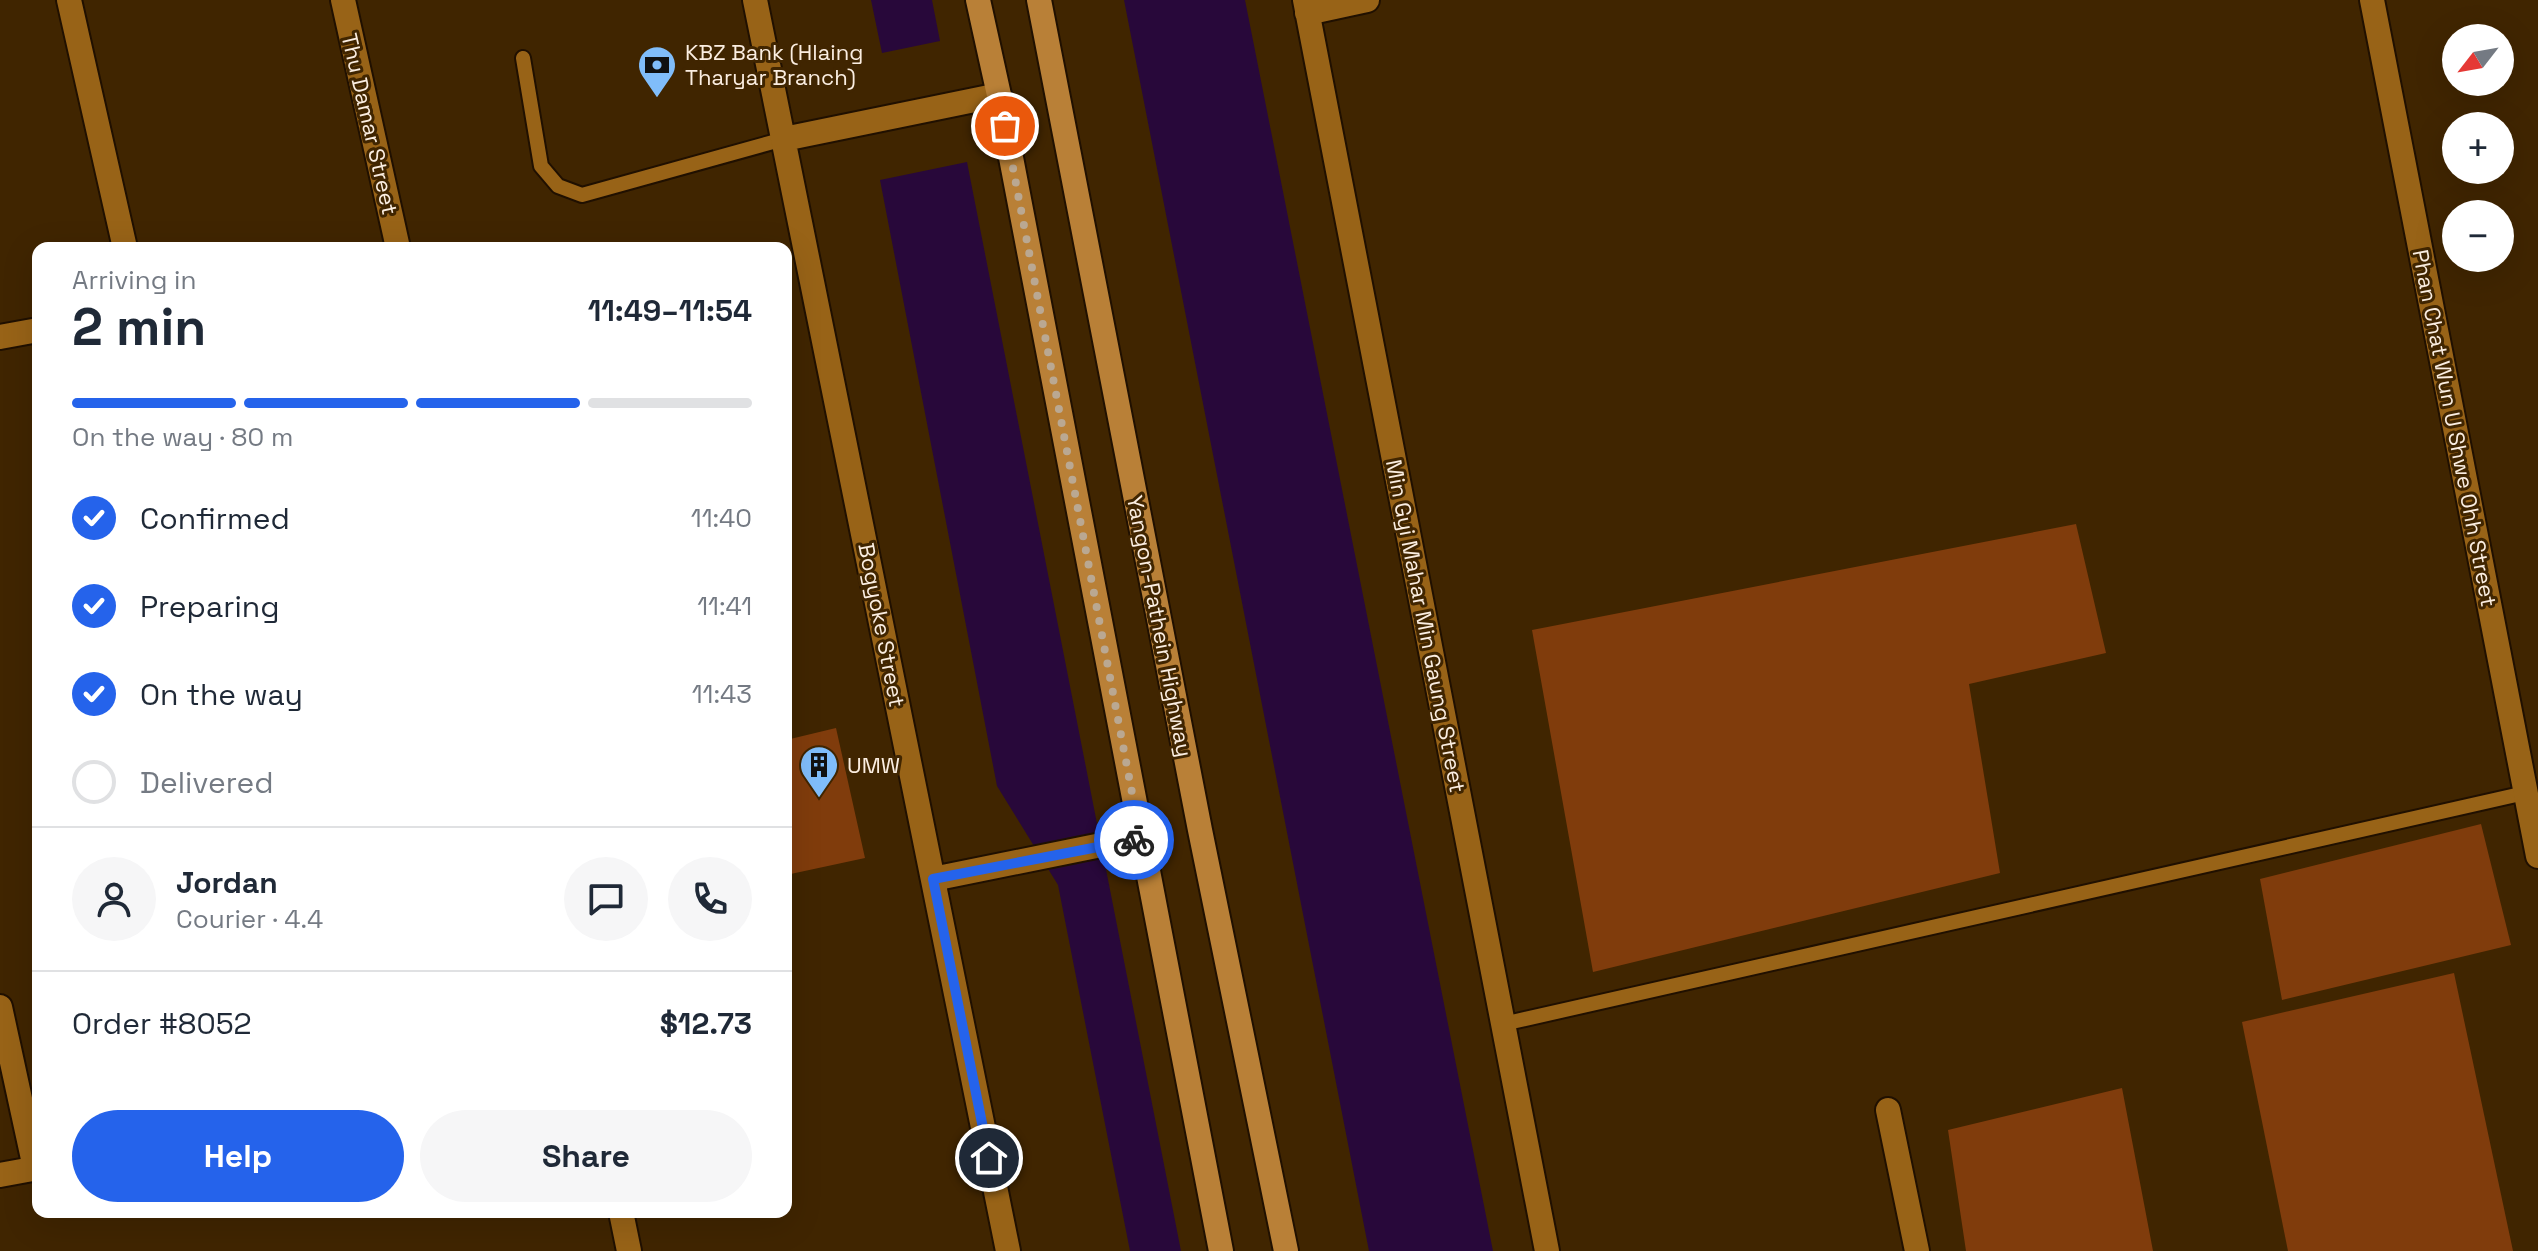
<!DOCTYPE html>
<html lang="en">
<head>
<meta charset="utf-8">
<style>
	body { margin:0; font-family:"Space Grotesk",sans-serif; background:#f6f6f7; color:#1f2937; height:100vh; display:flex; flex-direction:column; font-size:30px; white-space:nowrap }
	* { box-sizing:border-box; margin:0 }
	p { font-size:26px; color:#747a83 }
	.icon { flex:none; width:44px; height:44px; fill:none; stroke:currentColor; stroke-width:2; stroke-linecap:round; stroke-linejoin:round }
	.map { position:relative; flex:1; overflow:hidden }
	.drawer { position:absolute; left:32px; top:242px; width:760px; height:976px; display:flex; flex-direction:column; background:#fff; border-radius:16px; box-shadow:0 8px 32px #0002 }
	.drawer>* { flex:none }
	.needle { width:52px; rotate:239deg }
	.tools { position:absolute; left:2442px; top:24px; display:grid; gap:16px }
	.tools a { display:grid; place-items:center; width:72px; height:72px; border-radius:50%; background:#fff; box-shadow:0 8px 32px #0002; font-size:40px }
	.pin { position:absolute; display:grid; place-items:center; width:68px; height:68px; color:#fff; margin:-34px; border:4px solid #fff; border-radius:50%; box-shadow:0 2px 8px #0007 }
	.courier { position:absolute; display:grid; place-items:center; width:80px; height:80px; margin:-40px; border:6px solid #2563eb; border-radius:50%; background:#fff; color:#222; box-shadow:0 2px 10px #0007 }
	.overview em { font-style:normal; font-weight:700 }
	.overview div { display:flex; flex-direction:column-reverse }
	.overview { display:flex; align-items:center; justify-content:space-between; height:136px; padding:0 40px }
	h1 { font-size:52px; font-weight:700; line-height:60px }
	.bar { display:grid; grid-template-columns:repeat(4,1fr); gap:12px 8px; align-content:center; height:96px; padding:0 40px }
	.bar i { height:10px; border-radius:6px; background:#e0e1e3 }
	.bar .active { background:#2563eb }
	.bar p { grid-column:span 4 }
	.line { display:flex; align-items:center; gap:20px; padding:0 40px; border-top:2px solid #e0e1e3 }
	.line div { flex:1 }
	.round { display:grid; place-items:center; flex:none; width:84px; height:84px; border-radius:42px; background:#f6f6f7 }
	ol { padding:0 40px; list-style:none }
	li { display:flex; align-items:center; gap:24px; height:88px }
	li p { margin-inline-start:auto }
	li .icon { padding:8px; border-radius:50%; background:#2563eb; color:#fff; stroke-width:4 }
	li:last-child { color:#747a83 }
	li i { width:44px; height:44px; border:4px solid #e0e1e3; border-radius:50% }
	.button { display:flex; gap:16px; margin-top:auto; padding:16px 40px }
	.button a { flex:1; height:92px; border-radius:48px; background:#2563eb; color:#fff; font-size:32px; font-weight:700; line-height:92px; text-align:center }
	.button a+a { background:#f6f6f7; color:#1f2937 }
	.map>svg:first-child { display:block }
</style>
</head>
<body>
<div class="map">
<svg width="2538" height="1251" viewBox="0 0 2538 1251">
	<rect width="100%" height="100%" fill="#402500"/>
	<path fill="#28083a" d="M871,0H932L940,41L882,53Z
		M1124,0H1245L1493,1251H1369Z
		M967,162L1181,1251H1130L1058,885L997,786L880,180Z"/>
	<path fill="#803c0c" d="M2076,524L2106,653L1969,684L2000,873L1593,972L1532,630Z
		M836,728L865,858L786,875V740Z
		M2481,824L2511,945L2282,1000L2260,879Z
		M2454,973L2513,1251H2288L2242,1022Z
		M2122,1088L2153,1251H1966L1948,1130Z"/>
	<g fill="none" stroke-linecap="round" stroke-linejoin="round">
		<defs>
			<path id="lane" d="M523,58L541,166L558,186L582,195L784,139
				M1503,1024L2525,793"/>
			<path id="street" d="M69,0L125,248
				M343,0L398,248
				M755,0L1008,1251
				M1305,0L1547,1251
				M2372,0L2538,856
				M1307,13L1367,0
				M784,139L999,95
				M0,337L38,330
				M933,879L1121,841L1141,840
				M0,1007L35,1168
				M1888,1110L1917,1251
				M0,1175L38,1168
				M621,1212L629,1251"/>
			<path id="primary" d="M978,0L999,95L1221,1251
				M1039,0L1200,830L1286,1251"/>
		</defs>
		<use href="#lane" stroke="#201000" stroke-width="18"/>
		<use href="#street" stroke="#201000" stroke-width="28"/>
		<use href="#primary" stroke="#201000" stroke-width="28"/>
		<use href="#lane" stroke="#986317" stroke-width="14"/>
		<use href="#street" stroke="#986317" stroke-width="24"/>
		<use href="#primary" stroke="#b98037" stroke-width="24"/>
	</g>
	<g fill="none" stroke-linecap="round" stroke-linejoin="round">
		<path stroke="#baa892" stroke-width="8" stroke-dasharray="0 14.4" d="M1005,126L1141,840H1134"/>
		<path stroke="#2563eb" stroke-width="10" d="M989,1158L933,879L1134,840"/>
	</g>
	<defs>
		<symbol id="bank-pin" viewBox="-11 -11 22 30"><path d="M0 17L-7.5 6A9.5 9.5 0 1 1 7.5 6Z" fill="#80bdfa" stroke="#402500"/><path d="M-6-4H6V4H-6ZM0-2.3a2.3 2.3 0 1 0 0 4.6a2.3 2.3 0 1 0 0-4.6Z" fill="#111"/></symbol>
		<symbol id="building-pin" viewBox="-11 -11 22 30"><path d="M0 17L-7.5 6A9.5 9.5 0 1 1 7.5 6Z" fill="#80bdfa" stroke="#402500"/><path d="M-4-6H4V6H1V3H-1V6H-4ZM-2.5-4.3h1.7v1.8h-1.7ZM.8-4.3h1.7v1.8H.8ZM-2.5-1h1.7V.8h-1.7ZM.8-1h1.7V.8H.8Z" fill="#111"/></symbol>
	</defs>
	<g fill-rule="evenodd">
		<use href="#bank-pin" x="635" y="43" width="44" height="60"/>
		<use href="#building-pin" x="797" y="743" width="44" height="60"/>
	</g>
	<g text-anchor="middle" stroke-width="6" stroke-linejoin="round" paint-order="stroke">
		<g font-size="22" fill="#fbeee1" stroke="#402500" text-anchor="start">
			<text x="685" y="60">KBZ Bank (Hlaing<tspan x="685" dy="25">Tharyar Branch)</tspan></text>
			<text x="847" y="773">UMW</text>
		</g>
		<g font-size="22" fill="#fbeee1" stroke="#402500">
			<text transform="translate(370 124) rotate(77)" y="8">Thu Damar Street</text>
			<text transform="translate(2455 428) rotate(79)" y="8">Phan Chat Wun U Shwe Ohh Street</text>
			<text transform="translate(882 625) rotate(79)" y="8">Bogyoke Street</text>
			<text transform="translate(1160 626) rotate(79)" y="8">Yangon-Pathein Highway</text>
			<text transform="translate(1426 626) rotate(79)" y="8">Min Gyi Mahar Min Gaung Street</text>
		</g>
	</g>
</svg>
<div class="tools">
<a><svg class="needle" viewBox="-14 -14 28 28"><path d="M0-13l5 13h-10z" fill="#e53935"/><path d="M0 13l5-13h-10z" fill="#747a83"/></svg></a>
<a>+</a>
<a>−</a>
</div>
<div class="pin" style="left:1005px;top:126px;background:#ea580c"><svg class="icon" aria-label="bag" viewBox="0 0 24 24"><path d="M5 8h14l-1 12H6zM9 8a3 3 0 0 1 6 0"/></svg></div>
<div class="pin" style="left:989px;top:1158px;background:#1f2937"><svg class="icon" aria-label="home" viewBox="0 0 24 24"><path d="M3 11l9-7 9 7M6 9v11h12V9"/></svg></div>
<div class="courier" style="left:1134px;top:840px"><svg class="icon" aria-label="bike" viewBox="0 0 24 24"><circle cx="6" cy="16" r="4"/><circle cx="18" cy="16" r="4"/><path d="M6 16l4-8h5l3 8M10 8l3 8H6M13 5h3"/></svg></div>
<section class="drawer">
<div class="overview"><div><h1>2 min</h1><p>Arriving in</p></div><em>11:49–11:54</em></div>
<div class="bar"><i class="active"></i><i class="active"></i><i class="active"></i><i></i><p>On the way · 80 m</p></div>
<ol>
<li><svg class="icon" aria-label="check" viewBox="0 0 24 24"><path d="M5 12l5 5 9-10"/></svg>Confirmed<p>11:40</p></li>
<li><svg class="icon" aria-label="check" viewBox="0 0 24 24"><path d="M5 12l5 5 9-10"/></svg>Preparing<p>11:41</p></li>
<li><svg class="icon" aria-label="check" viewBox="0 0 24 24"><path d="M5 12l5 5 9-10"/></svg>On the way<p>11:43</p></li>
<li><i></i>Delivered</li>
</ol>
<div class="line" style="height:144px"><a class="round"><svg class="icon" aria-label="person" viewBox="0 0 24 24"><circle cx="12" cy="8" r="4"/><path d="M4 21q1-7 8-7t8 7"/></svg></a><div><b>Jordan</b><p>Courier · 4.4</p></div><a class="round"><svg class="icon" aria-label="chat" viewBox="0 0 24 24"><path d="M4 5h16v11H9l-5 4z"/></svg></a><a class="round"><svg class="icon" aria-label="phone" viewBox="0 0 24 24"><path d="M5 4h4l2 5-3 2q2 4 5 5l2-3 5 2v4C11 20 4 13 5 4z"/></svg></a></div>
<div class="line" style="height:104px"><div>Order #8052</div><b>$12.73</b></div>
<div class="button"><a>Help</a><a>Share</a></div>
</section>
</div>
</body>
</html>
